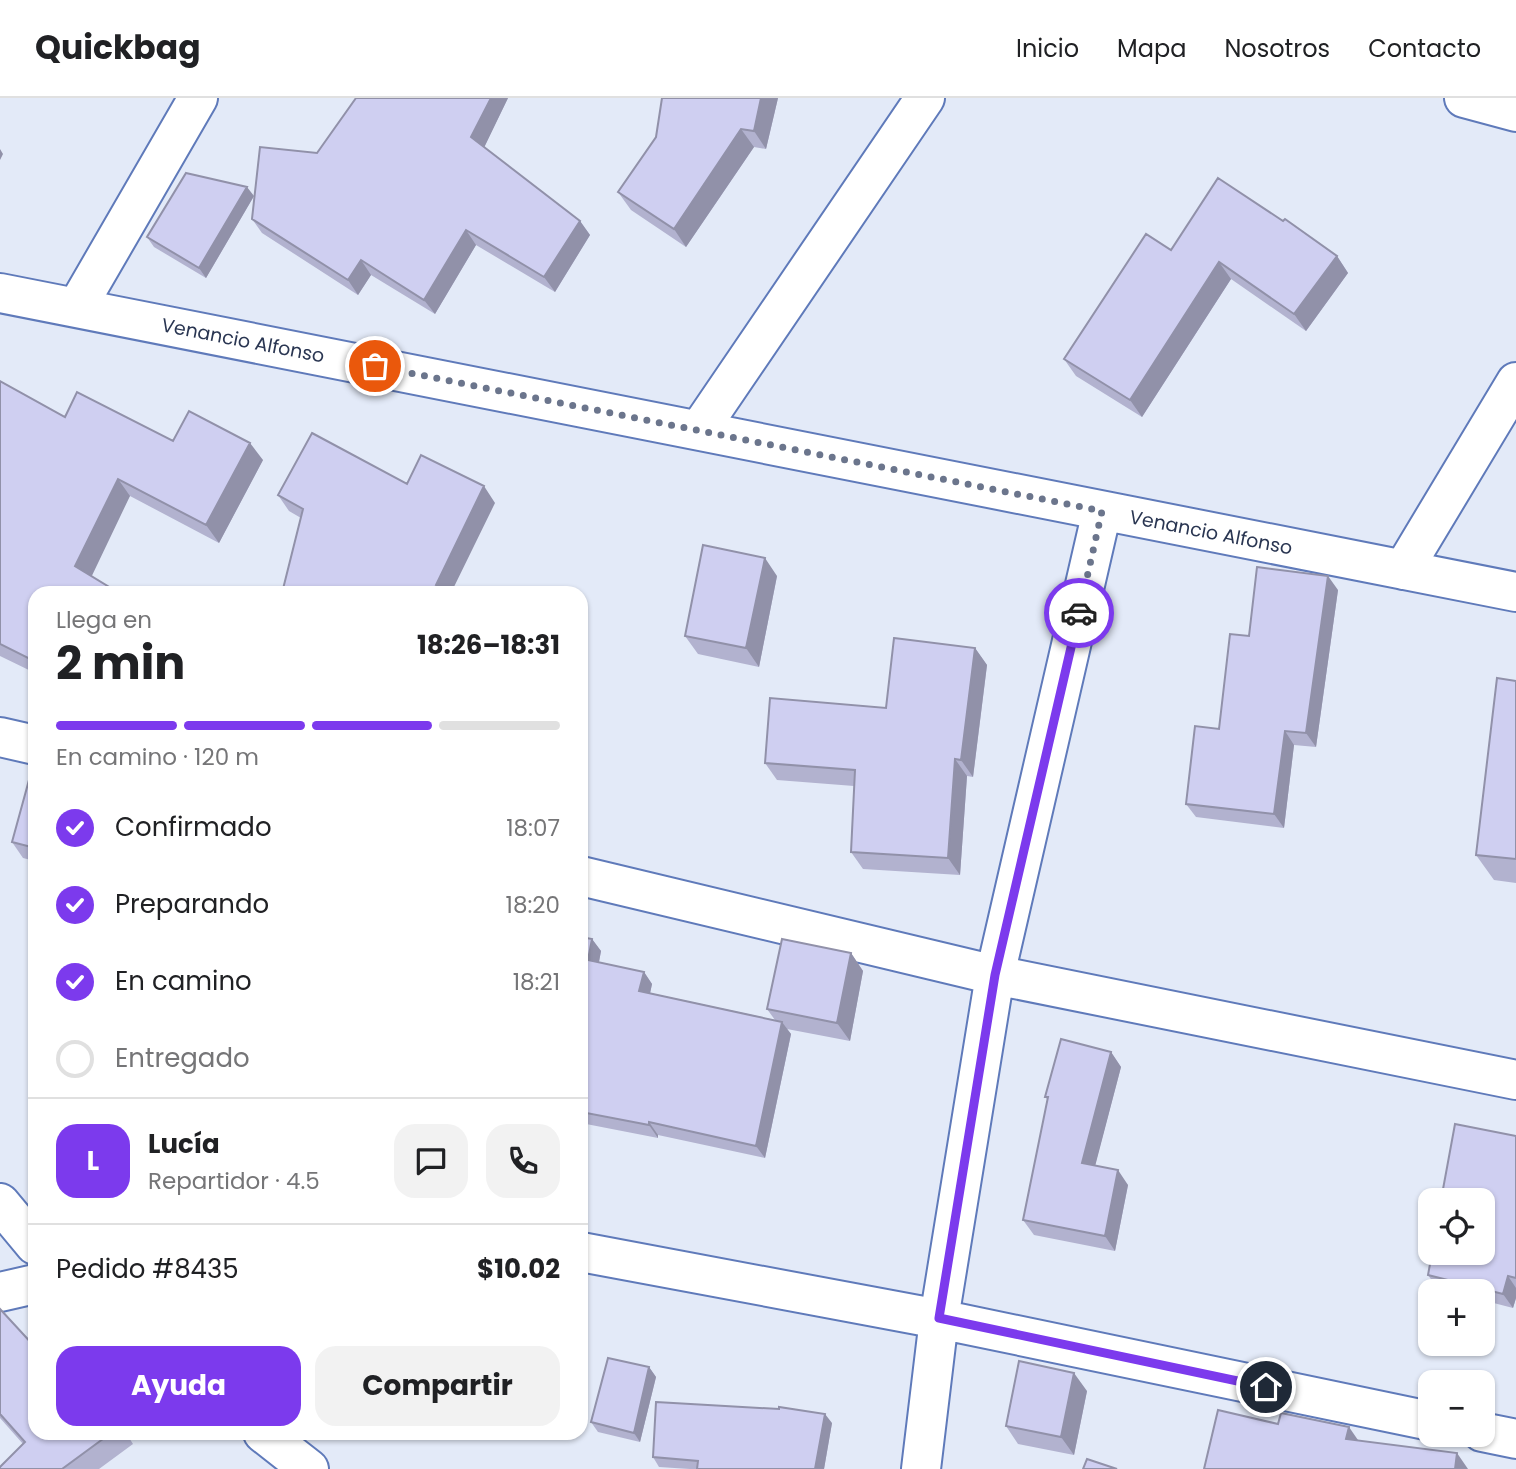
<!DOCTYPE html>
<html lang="es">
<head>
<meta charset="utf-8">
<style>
	body { margin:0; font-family:Poppins,sans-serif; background:#f2f2f2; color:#202124; height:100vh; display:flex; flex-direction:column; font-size:26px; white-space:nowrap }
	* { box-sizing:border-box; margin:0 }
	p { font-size:23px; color:#757577 }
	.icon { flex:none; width:38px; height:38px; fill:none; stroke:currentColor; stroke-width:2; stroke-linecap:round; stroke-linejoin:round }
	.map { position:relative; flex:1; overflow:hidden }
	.panel { position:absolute; left:28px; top:488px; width:560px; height:854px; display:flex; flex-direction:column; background:#fff; border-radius:21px; box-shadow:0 2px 5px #0004 }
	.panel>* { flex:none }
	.tools { position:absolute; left:1418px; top:1090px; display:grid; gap:14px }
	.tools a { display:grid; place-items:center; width:77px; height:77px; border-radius:14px; background:#fff; box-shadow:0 2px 5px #0004; font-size:35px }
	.pin { position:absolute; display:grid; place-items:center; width:60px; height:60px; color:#fff; margin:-30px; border:4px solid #fff; border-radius:50%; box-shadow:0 2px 7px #0007 }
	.courier { position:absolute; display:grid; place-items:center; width:70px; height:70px; margin:-35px; border:5px solid #7c3aed; border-radius:50%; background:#fff; color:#222; box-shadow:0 2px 9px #0007 }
	.overview em { font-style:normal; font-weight:700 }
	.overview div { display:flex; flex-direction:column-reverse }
	.overview { display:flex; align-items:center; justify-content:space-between; height:119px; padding:0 28px }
	h1 { font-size:46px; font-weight:700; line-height:52px }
	.bar { display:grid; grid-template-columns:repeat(4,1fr); gap:10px 7px; align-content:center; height:84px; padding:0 28px }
	.bar i { height:9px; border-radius:5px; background:#e0e0e0 }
	.bar .active { background:#7c3aed }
	.bar p { grid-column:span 4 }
	.line { display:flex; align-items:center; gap:18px; padding:0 28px; border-top:2px solid #e0e0e0 }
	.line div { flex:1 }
	.round { display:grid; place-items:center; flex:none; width:74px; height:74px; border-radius:21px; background:#f2f2f2 }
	ol { padding:0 28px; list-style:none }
	li { display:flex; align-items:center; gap:21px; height:77px }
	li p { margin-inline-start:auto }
	li .icon { padding:7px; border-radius:50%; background:#7c3aed; color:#fff; stroke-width:4 }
	li:last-child { color:#757577 }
	li i { width:38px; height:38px; border:4px solid #e0e0e0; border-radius:50% }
	.button { display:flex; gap:14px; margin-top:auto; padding:14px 28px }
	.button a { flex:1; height:80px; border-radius:21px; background:#7c3aed; color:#fff; font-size:28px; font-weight:700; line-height:80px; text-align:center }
	.button a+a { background:#f2f2f2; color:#202124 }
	header { display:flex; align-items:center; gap:42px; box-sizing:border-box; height:98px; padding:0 35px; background:#fff; border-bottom:2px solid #e0e0e0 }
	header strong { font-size:33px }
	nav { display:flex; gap:38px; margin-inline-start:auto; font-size:24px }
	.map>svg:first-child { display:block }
</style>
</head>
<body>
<header>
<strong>Quickbag</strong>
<nav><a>Inicio</a><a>Mapa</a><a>Nosotros</a><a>Contacto</a></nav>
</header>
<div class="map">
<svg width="1516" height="1371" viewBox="0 0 1516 1371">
	<rect width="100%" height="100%" fill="#e3eaf8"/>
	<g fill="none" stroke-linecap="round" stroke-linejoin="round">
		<defs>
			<path id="street" d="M1464,0L1516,14
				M0,195L1516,494
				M77,209L198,0
				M699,332L925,0
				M1403,472L1516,284
				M0,639L35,647
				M581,778L995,877L1516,982
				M0,1105L35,1147
				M581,1154L939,1221L1430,1323
				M0,1194L35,1186
				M1482,1334L1516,1341
				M263,1335L309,1371
				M921,1371L939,1221L995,877L1102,413"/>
		</defs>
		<use href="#street" stroke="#5f7aba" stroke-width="42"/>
		<use href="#street" stroke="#fff" stroke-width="38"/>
	</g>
	<path fill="#b2b2cf" d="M508,0L484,49L580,123L590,137L555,194L476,147L435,216L371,177L358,197L262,135L252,121L317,55Z
		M662,0H778L766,51L754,49L686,149L631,112L618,94L656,39Z
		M254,98L206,180L154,149L147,139Z
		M1171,152L1337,158L1348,175L1306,233L1231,181L1142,319L1076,278L1064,261Z
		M0,283L65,319L263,362L219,445L130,398L35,495V575L0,558Z
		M407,386L495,405L301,420L289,413L278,397Z
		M777,478L759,569L698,556L685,538Z
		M1338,492L1316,649L1294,647L1284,730L1196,719L1186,706L1219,631L1249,538Z
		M975,550L987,567L973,679L967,678L960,777L863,771L851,754L854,688L777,682L765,665L886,610Z
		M1516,583V785L1494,782L1476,757Z
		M35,683V763L23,760L12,744Z
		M581,839L592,841L601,853L599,864L644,874L652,886L650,895L775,922L767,911L851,855L863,873L850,943L787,931L791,936L765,1060L658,1037V1040L581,1025Z
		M1111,954L1121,969L1095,1067L1128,1087L1115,1153L1034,1137L1023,1122L1048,1002L1045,999Z
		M1516,1038V1200L1513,1210L1482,1202V1194H1447L1438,1191L1428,1177Z
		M0,1211L35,1335H126L133,1346L99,1371H0L23,1346L0,1320Z
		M649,1269L656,1279L640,1344L598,1334L591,1324Z
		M1087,1293L1074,1357L1018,1346L1006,1328Z
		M832,1325L824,1371H690L659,1369L653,1359Z"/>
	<path fill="#9191a9" d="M491,0H508L482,54L471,39Z
		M761,0H778L766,51L754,33Z
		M741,31L754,49L686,149L674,131Z
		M0,51L3,56L0,62Z
		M247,89L254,98L206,180L199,170Z
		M580,123L590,137L555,194L544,179Z
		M466,132L476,147L435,216L424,202Z
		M1337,158L1348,175L1306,233L1294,216Z
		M361,162L371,177L358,197L348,182Z
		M1219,164L1231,181L1142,319L1130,302Z
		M250,345L263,362L219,445L206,427Z
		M118,381L130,398L88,486L75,468Z
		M484,388L495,405L451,495H441L436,487Z
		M765,460L777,478L759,569L746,550Z
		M1328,478L1338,492L1316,649L1306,635Z
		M975,550L987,567L973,679L961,662Z
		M35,551V568L30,561Z
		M1285,633L1294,647L1284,730L1274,716Z
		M955,661L967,678L960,777L948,760Z
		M592,841L601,853L597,874L588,862Z
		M851,855L863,873L850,943L837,925Z
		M644,874L652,886L648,905L639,893Z
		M782,924L791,936L765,1060L756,1048Z
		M1111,954L1121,969L1092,1080L1082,1065Z
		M649,1024L658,1037V1040L649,1027Z
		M1118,1072L1128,1087L1115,1153L1105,1138Z
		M1508,1178L1516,1190V1200L1513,1210L1503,1196Z
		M649,1269L656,1279L640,1344L634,1335Z
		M1074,1275L1087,1293L1074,1357L1061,1339Z
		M825,1316L832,1325L824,1371H815Z
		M1349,1329L1360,1345L1346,1341Z
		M1457,1355L1468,1371H1455Z"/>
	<path fill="#cfcff1" stroke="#9191a9" stroke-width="2" d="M356,0H491L471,39L580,123L544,179L466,132L424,202L361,162L348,182L252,121L260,49L317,55Z
		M662,0H761L754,33L741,31L674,131L618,94L656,39Z
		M186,75L247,89L199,170L147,139Z
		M1218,80L1283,123L1285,121L1337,158L1294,216L1219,164L1130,302L1064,261L1146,136L1171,152Z
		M0,283L65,319L77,294L173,343L189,313L250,345L206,427L118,381L75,468L119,495H35V551L30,561L0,546Z
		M312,335L407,386L421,357L484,388L436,487L446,491L445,495H282L303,411L278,397Z
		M703,447L765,460L746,550L685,538Z
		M1257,469L1328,478L1306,635L1285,633L1274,716L1186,706L1195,628L1219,631L1230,536L1249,538Z
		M894,540L975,550L961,662L955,661L948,760L851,754L855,672L765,665L770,600L886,610Z
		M1497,580L1516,583V761L1476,757Z
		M29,682L35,683V750L12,744Z
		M581,839L592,841L588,862L644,874L639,893L782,924L756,1048L649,1024V1027L581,1014Z
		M782,841L851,855L837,925L767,911Z
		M1061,941L1111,954L1082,1065L1118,1072L1105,1138L1023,1122L1048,999H1045Z
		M1455,1026L1516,1038V1180L1508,1178L1503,1196L1428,1177L1432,1155H1482V1102H1441Z
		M0,1211L35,1249V1335H111L62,1371H0V1369L25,1344L0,1316Z
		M608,1260L649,1269L634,1335L591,1324Z
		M1019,1263L1074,1275L1061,1339L1006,1328Z
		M656,1304L779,1311V1309L825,1316L815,1371H697L698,1363L653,1359Z
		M1218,1312L1278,1326L1281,1315L1349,1329L1346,1341L1457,1355L1455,1371H1204Z
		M1087,1361L1117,1371H1083Z"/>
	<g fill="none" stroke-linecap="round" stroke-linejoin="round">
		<path stroke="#6b758c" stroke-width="7" stroke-dasharray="0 12.6" d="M375,268L1102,413L1079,515"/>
		<path stroke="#7c3aed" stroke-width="9" d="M1079,515L995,877L939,1220L1266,1289"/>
	</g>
	<g text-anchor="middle" stroke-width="6" stroke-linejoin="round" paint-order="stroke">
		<g font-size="19" fill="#2a3652" stroke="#fff">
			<text transform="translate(243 242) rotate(11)" y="7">Venancio Alfonso</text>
			<text transform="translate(1211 434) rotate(11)" y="7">Venancio Alfonso</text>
		</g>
	</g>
</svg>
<div class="tools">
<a><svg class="icon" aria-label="locate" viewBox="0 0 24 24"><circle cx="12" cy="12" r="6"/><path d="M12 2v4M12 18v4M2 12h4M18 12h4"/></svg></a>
<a>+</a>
<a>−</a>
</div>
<div class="pin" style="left:375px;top:268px;background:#ea580c"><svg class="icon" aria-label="bag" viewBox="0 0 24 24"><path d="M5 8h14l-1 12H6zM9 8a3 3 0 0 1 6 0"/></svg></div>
<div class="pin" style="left:1266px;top:1289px;background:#1f2937"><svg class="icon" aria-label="home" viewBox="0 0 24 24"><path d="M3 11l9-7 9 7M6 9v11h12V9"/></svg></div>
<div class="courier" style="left:1079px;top:515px"><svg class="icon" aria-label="car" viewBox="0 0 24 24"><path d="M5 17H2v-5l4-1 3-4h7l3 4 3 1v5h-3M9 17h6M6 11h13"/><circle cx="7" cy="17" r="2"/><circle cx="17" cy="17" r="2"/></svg></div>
<section class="panel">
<div class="overview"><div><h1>2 min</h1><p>Llega en</p></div><em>18:26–18:31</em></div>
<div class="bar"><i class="active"></i><i class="active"></i><i class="active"></i><i></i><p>En camino · 120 m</p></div>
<ol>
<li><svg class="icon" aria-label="check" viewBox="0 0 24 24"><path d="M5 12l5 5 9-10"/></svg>Confirmado<p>18:07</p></li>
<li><svg class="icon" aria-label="check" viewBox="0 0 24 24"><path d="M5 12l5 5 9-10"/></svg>Preparando<p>18:20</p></li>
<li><svg class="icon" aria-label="check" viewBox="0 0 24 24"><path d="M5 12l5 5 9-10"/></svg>En camino<p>18:21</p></li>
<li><i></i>Entregado</li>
</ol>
<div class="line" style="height:126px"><b class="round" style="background:#7c3aed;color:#fff">L</b><div><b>Lucía</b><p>Repartidor · 4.5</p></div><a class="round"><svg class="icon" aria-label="chat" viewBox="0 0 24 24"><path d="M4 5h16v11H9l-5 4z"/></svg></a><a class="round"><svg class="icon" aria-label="phone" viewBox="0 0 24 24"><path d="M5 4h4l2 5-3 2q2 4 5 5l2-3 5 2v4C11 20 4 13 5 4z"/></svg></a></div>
<div class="line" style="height:91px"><div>Pedido #8435</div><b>$10.02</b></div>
<div class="button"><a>Ayuda</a><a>Compartir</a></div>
</section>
</div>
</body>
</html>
